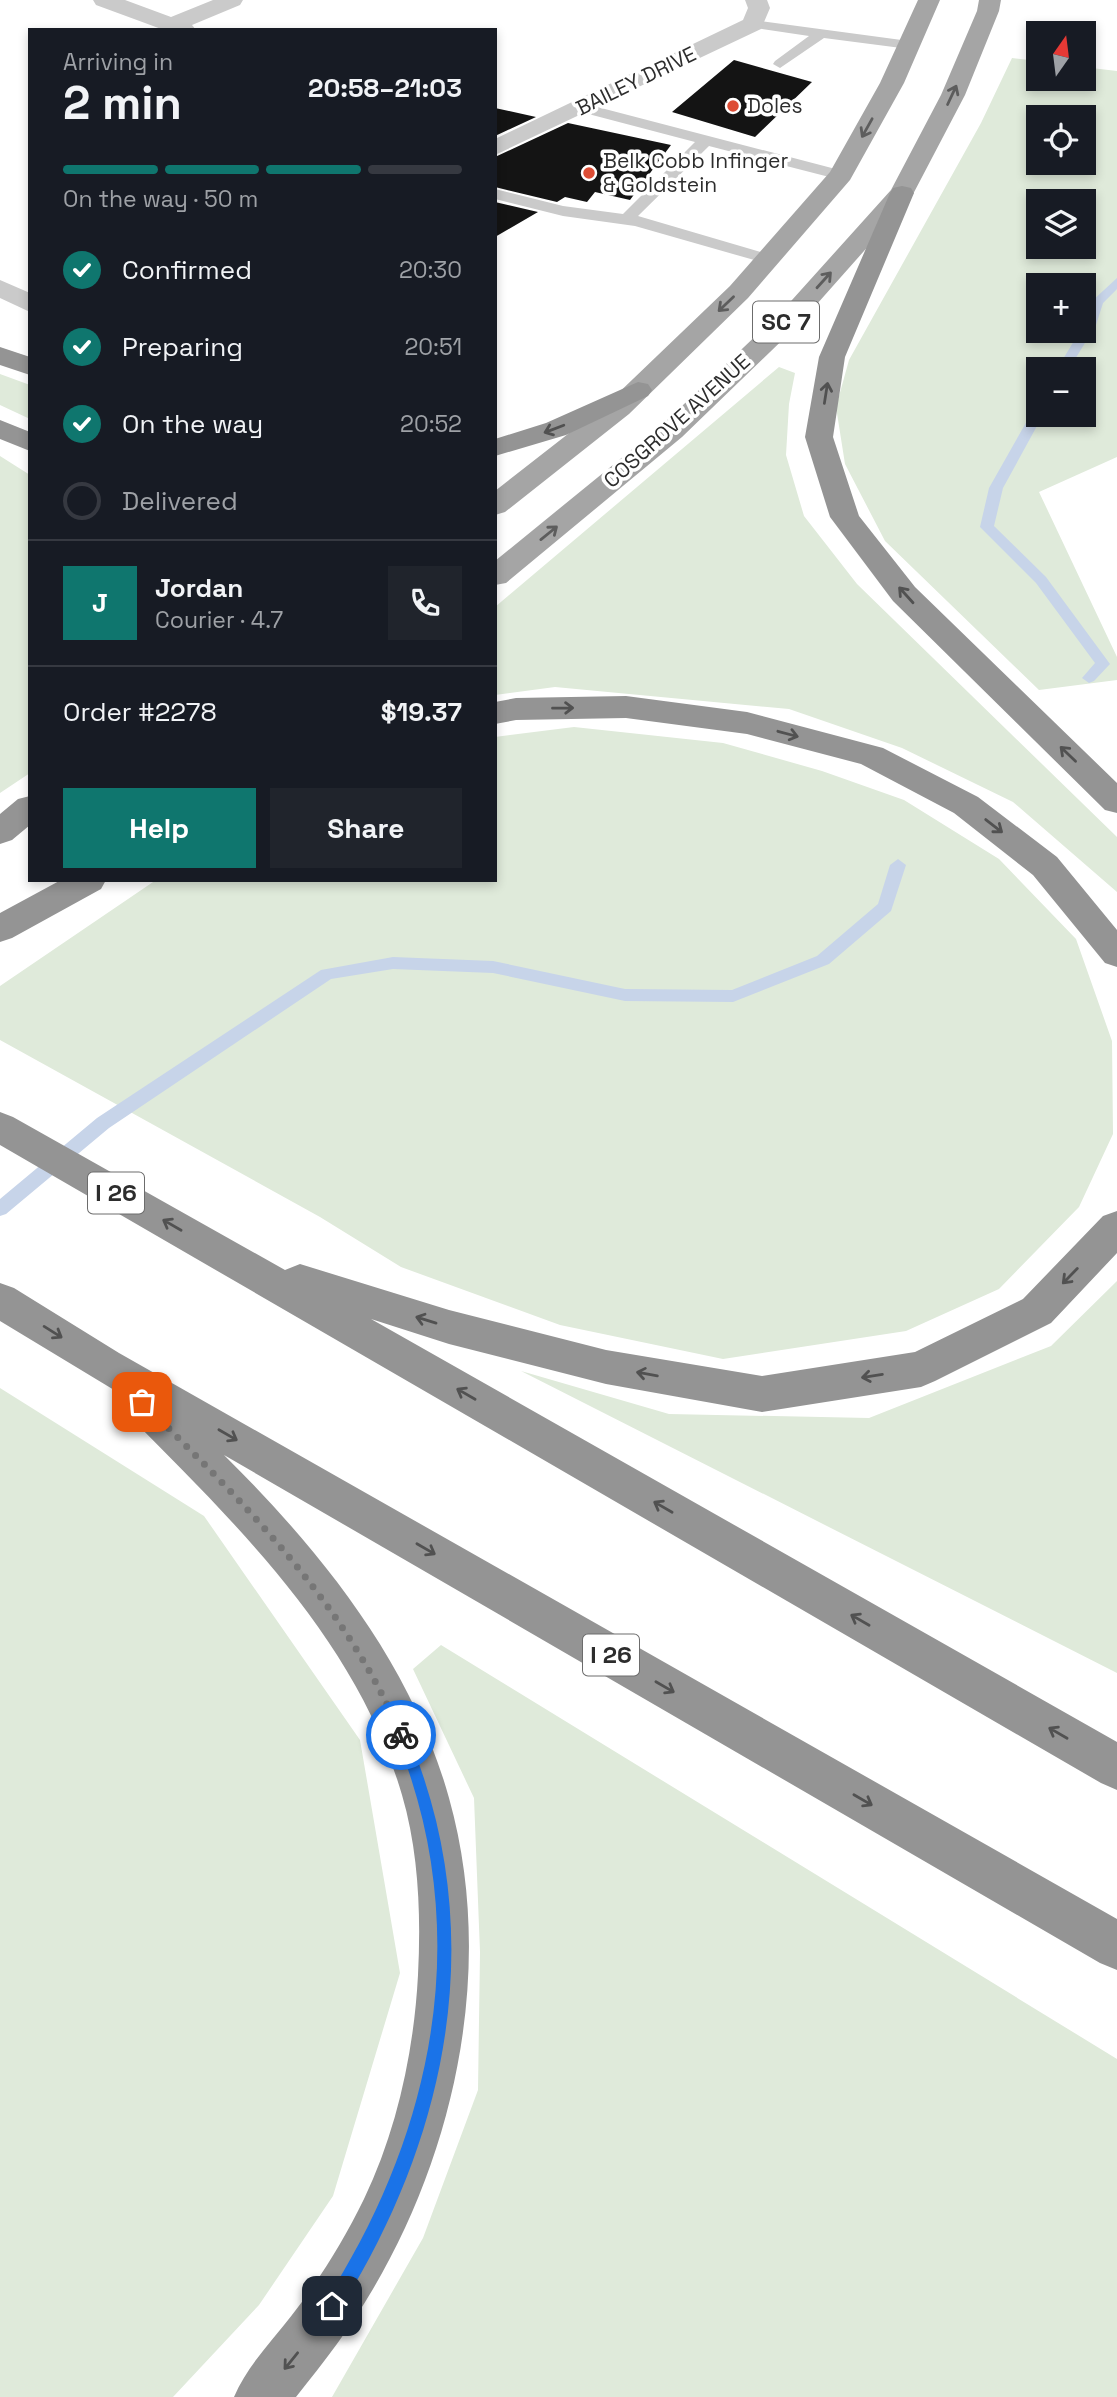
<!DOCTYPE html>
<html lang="en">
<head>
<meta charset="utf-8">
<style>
	body { margin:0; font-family:"Space Grotesk",sans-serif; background:#20242c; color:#f1f3f6; height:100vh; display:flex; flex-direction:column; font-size:26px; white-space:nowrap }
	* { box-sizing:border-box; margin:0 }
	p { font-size:23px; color:#9ea1a6 }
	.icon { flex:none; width:38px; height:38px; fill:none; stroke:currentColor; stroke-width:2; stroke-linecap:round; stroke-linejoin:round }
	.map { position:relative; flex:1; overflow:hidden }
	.sheet { position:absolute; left:28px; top:28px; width:469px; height:854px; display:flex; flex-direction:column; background:#171b24; border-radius:0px; box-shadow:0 4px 10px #0003 }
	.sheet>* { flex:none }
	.needle { width:46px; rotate:14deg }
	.buttons { position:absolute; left:1026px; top:21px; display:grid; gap:14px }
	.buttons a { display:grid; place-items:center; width:70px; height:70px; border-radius:0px; background:#171b24; box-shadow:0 4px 10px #0003; font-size:35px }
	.pin { position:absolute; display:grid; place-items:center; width:60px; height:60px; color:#fff; margin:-30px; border-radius:14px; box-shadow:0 4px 10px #0006 }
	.courier { position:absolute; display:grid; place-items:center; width:70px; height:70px; margin:-35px; border:5px solid #1a73e8; border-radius:50%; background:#fff; color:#222; box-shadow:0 2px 9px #0007 }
	.overview em { font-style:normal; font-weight:700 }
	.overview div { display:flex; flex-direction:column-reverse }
	.overview { display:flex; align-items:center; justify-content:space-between; height:119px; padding:0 35px }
	h1 { font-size:46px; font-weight:700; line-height:52px }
	.bar { display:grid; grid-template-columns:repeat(4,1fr); gap:10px 7px; align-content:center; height:84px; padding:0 35px }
	.bar i { height:9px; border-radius:5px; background:#363941 }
	.bar .selected { background:#0f766e }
	.bar p { grid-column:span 4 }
	.line { display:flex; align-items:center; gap:18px; padding:0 35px; border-top:2px solid #363941 }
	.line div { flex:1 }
	.round { display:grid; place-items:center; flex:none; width:74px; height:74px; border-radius:0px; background:#20242c }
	ol { padding:0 35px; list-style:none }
	li { display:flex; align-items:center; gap:21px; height:77px }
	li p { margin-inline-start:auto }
	li .icon { padding:7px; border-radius:50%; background:#0f766e; color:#fff; stroke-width:4 }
	li:last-child { color:#9ea1a6 }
	li i { width:38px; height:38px; border:4px solid #363941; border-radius:50% }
	.action { display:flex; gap:14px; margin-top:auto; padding:14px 35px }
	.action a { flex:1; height:80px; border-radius:0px; background:#0f766e; color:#fff; font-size:28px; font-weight:700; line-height:80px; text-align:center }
	.action a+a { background:#20242c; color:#f1f3f6 }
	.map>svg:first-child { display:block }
</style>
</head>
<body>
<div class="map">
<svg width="1117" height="2397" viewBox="0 0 1117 2397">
	<rect width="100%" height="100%" fill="#fff"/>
	<path fill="#dfeada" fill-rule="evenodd" d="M1012,58L1038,61V79H1083V67L1117,71V457L1039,492L1117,657V680L1039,690L885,541L845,464L836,407L849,360L981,123ZM1038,117H1083V163H1038ZM1038,201H1083V247H1038ZM1038,285H1083V331H1038ZM1038,369H1083V415H1038Z
		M779,367L795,373L789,404L786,455L804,516L857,584L1117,837V892L1013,802L902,748L789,709L555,687L495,695V607Z
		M0,374L30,385V419L0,405Z
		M0,456L30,475V773L0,793Z
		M574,727L723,743L822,771L904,800L999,859L1076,939L1112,1041L1113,1134L1079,1207L999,1289L906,1331L723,1359L560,1325L401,1267L320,1217L0,1040V986L156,880H495V737Z
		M1117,1281V1673L521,1371L669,1414L869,1418L1051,1346Z
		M0,1388L204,1516L360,1740L400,1973L333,2196L259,2305L173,2397H0Z
		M441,1645L1117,2059V2397H332L423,2238L478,2090L480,1952L474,1798L413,1669Z"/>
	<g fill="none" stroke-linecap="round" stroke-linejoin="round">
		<path fill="#c7d4e9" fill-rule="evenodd" d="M1117,278V289L1103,303L1096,325L1069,369H1057L1080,331H1083L1091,302Z
			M1038,408V415H1043L1003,488L994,526L1046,577L1110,664L1094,681L1089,683L1082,678L1095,663L1036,583L980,527L989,488L1032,412Z
			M898,859L906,865L891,911L829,964L733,1002L625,1001L493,973L393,969L331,979L109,1128L6,1214L0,1216V1199L97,1118L321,970L393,957L493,961L625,989L732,990L817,956L878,904L890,865Z"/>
	</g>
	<path fill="#141414" d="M734,60L812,82L755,137L672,112Z
		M495,108L536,117L495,136Z
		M568,123L671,145L630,200L595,192L587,202L565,197L557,202L495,187V157Z
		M495,202L538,212L495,237Z"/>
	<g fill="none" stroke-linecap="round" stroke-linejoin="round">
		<path fill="#cacaca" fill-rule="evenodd" d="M753,20L909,41L916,45L909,49L824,38L780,68L773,64L775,61L809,36L748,27L746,24Z
			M582,103L847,172L849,175L841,180L709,146L638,216L774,256L776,259L774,262L768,264L635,226L563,216L495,199V189L563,206L623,214L695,142L577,111L574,108L577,105Z"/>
		<path fill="#cacaca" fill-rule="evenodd" d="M93,0H125L171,17L213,0H243L240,5L192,25L196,30H164L96,5Z
			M745,0H767L770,8L761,29L495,155V139L743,20L748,8Z
			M0,280L30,293V312L0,298Z"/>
		<path fill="#a5a5a5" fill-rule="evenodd" d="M918,0H940L904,83L850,180L748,298L629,414L505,512L495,515V491L609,402L730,286L830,172L880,83Z
			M979,0H1001L999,11L965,95L911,198L801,322L682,437L506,583L495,585V561L662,425L783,310L891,190L941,95L977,11Z"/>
		<path fill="#949494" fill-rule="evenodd" d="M902,186L911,188L914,193L845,357L833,437L859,516L915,587L1117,783V813L1105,810L893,601L830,517L805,437L819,357L890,193L893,188Z
			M0,347L30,357V375L0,365Z
			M638,382L648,384L652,390L648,396L566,435L495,456V439L546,423Z
			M0,420L30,432V451L0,439Z
			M626,696L747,712L883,748L978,797L1057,857L1117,930V967L1105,963L1033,875L954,813L861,764L747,734L626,718L516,720L495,724V702L516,698Z
			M30,796V825L12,840L0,844V814L18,799Z
			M61,880H106L101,889L12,938L0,942V913Z
			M0,1112L13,1117L285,1270L300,1264L449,1310L606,1350L762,1376L915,1352L1023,1299L1103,1216L1117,1211V1253L1051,1323L935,1381L921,1387L762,1412L606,1384L449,1344L371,1319L1117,1742V1790L1101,1783L0,1145Z
			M0,1283L14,1288L119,1353L1117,1919V1970L1100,1963L224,1455C321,1551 412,1664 449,1798C495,1961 458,2145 373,2289C351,2327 324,2362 296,2397H234C247,2366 272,2341 292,2315C320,2279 344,2240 364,2199C397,2130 414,2051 418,1975C421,1916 419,1853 402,1795C357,1640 237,1525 127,1414L121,1401L124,1396L0,1321Z"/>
	</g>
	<defs><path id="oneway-shaft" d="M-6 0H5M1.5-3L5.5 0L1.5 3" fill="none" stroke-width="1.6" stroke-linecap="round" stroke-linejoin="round" transform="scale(1.75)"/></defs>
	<g stroke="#5d5d5d">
		<use href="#oneway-shaft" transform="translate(952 95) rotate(-65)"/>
		<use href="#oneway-shaft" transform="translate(867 128) rotate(119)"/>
		<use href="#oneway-shaft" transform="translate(824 280) rotate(-48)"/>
		<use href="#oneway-shaft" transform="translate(726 304) rotate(136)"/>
		<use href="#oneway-shaft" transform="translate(549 533) rotate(-39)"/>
	</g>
	<g stroke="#515151">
		<use href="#oneway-shaft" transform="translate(826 393) rotate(-81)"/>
		<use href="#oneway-shaft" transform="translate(554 429) rotate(159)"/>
		<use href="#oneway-shaft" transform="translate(906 595) rotate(-132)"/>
		<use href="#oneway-shaft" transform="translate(563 708) rotate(-1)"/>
		<use href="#oneway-shaft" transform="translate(788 734) rotate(15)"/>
		<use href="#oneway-shaft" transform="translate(1068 754) rotate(-136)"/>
		<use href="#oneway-shaft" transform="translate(994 826) rotate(38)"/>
		<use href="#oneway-shaft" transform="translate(172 1225) rotate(-150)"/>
		<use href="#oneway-shaft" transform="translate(1070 1276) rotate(134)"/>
		<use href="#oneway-shaft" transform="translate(426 1320) rotate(-163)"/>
		<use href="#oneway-shaft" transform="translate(53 1332) rotate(32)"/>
		<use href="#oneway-shaft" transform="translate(647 1374) rotate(-170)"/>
		<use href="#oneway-shaft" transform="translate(872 1376) rotate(171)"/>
		<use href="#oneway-shaft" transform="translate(466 1394) rotate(-150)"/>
		<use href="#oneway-shaft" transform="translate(228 1435) rotate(30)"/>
		<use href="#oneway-shaft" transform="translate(663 1507) rotate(-150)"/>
		<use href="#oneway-shaft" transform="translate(426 1549) rotate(30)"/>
		<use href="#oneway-shaft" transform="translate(860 1620) rotate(-150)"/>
		<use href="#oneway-shaft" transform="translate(665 1687) rotate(30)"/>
		<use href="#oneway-shaft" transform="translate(1058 1733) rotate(-150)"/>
		<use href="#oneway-shaft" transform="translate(863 1800) rotate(30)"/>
		<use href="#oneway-shaft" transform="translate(291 2361) rotate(129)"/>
	</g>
	<path fill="#1a73e8" d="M401,1729L406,1731C491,1928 450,2135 338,2312L332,2314L326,2312L324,2306L326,2300C436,2129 475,1927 395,1735Z"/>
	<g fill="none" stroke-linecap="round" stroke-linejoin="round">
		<path stroke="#767676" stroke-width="7" stroke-dasharray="0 12.6" d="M142,1402C243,1502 345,1602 401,1735"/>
	</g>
	<g fill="#dd4d35" stroke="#fff" stroke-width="2.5">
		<circle cx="733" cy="106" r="7"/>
		<circle cx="589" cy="173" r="7"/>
	</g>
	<g text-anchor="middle" stroke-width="7" stroke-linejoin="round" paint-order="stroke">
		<g font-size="21" fill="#2d2d2d" stroke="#fff">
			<text transform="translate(636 81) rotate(-26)" y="7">BAILEY DRIVE</text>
			<text transform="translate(677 421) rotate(-42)" y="7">COSGROVE AVENUE</text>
		</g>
		<g font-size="21" fill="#2d2d2d" stroke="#fff" text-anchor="start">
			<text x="747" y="113">Doles</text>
			<text x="603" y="168">Belk Cobb Infinger<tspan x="603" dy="24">&amp; Goldstein</tspan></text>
		</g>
		<g fill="#fff" stroke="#6c6c6c" stroke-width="2">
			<rect x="753" y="301.5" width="66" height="41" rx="5"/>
			<rect x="88" y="1172.5" width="56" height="41" rx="5"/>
			<rect x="583" y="1634.5" width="56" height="41" rx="5"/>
		</g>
		<g font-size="24" font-weight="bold" fill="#2d2d2d">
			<text x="786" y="330">SC 7</text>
			<text x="116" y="1201">I 26</text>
			<text x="611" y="1663">I 26</text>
		</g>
	</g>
</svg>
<div class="buttons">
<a><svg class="needle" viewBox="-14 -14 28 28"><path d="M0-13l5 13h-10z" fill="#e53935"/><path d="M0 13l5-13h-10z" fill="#9ea1a6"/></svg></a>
<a><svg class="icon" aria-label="locate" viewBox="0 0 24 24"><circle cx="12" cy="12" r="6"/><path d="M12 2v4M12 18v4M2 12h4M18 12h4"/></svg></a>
<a><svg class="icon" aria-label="layers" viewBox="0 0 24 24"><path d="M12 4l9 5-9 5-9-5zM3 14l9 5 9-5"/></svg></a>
<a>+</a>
<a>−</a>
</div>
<div class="pin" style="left:142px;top:1402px;background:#ea580c"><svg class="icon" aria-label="bag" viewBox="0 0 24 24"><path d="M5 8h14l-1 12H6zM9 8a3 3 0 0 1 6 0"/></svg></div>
<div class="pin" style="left:332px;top:2306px;background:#1f2937"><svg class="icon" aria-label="home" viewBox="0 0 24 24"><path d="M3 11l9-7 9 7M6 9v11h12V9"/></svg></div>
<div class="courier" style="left:401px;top:1735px"><svg class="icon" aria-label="bike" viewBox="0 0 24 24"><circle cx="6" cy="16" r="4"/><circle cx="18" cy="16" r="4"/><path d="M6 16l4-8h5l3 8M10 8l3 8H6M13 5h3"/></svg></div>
<section class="sheet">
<div class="overview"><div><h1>2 min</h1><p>Arriving in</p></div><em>20:58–21:03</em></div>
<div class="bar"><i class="selected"></i><i class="selected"></i><i class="selected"></i><i></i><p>On the way · 50 m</p></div>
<ol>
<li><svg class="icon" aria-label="check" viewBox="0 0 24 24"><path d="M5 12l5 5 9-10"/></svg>Confirmed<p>20:30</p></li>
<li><svg class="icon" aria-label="check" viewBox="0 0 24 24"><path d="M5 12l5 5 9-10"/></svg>Preparing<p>20:51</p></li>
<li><svg class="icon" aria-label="check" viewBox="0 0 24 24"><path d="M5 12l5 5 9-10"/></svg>On the way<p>20:52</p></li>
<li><i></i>Delivered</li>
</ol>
<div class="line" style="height:126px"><b class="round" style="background:#0f766e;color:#fff">J</b><div><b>Jordan</b><p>Courier · 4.7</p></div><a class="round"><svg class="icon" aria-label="phone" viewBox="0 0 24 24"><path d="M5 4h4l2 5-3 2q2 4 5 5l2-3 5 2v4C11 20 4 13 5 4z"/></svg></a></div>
<div class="line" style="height:91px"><div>Order #2278</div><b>$19.37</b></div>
<div class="action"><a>Help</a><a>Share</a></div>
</section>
</div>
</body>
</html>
